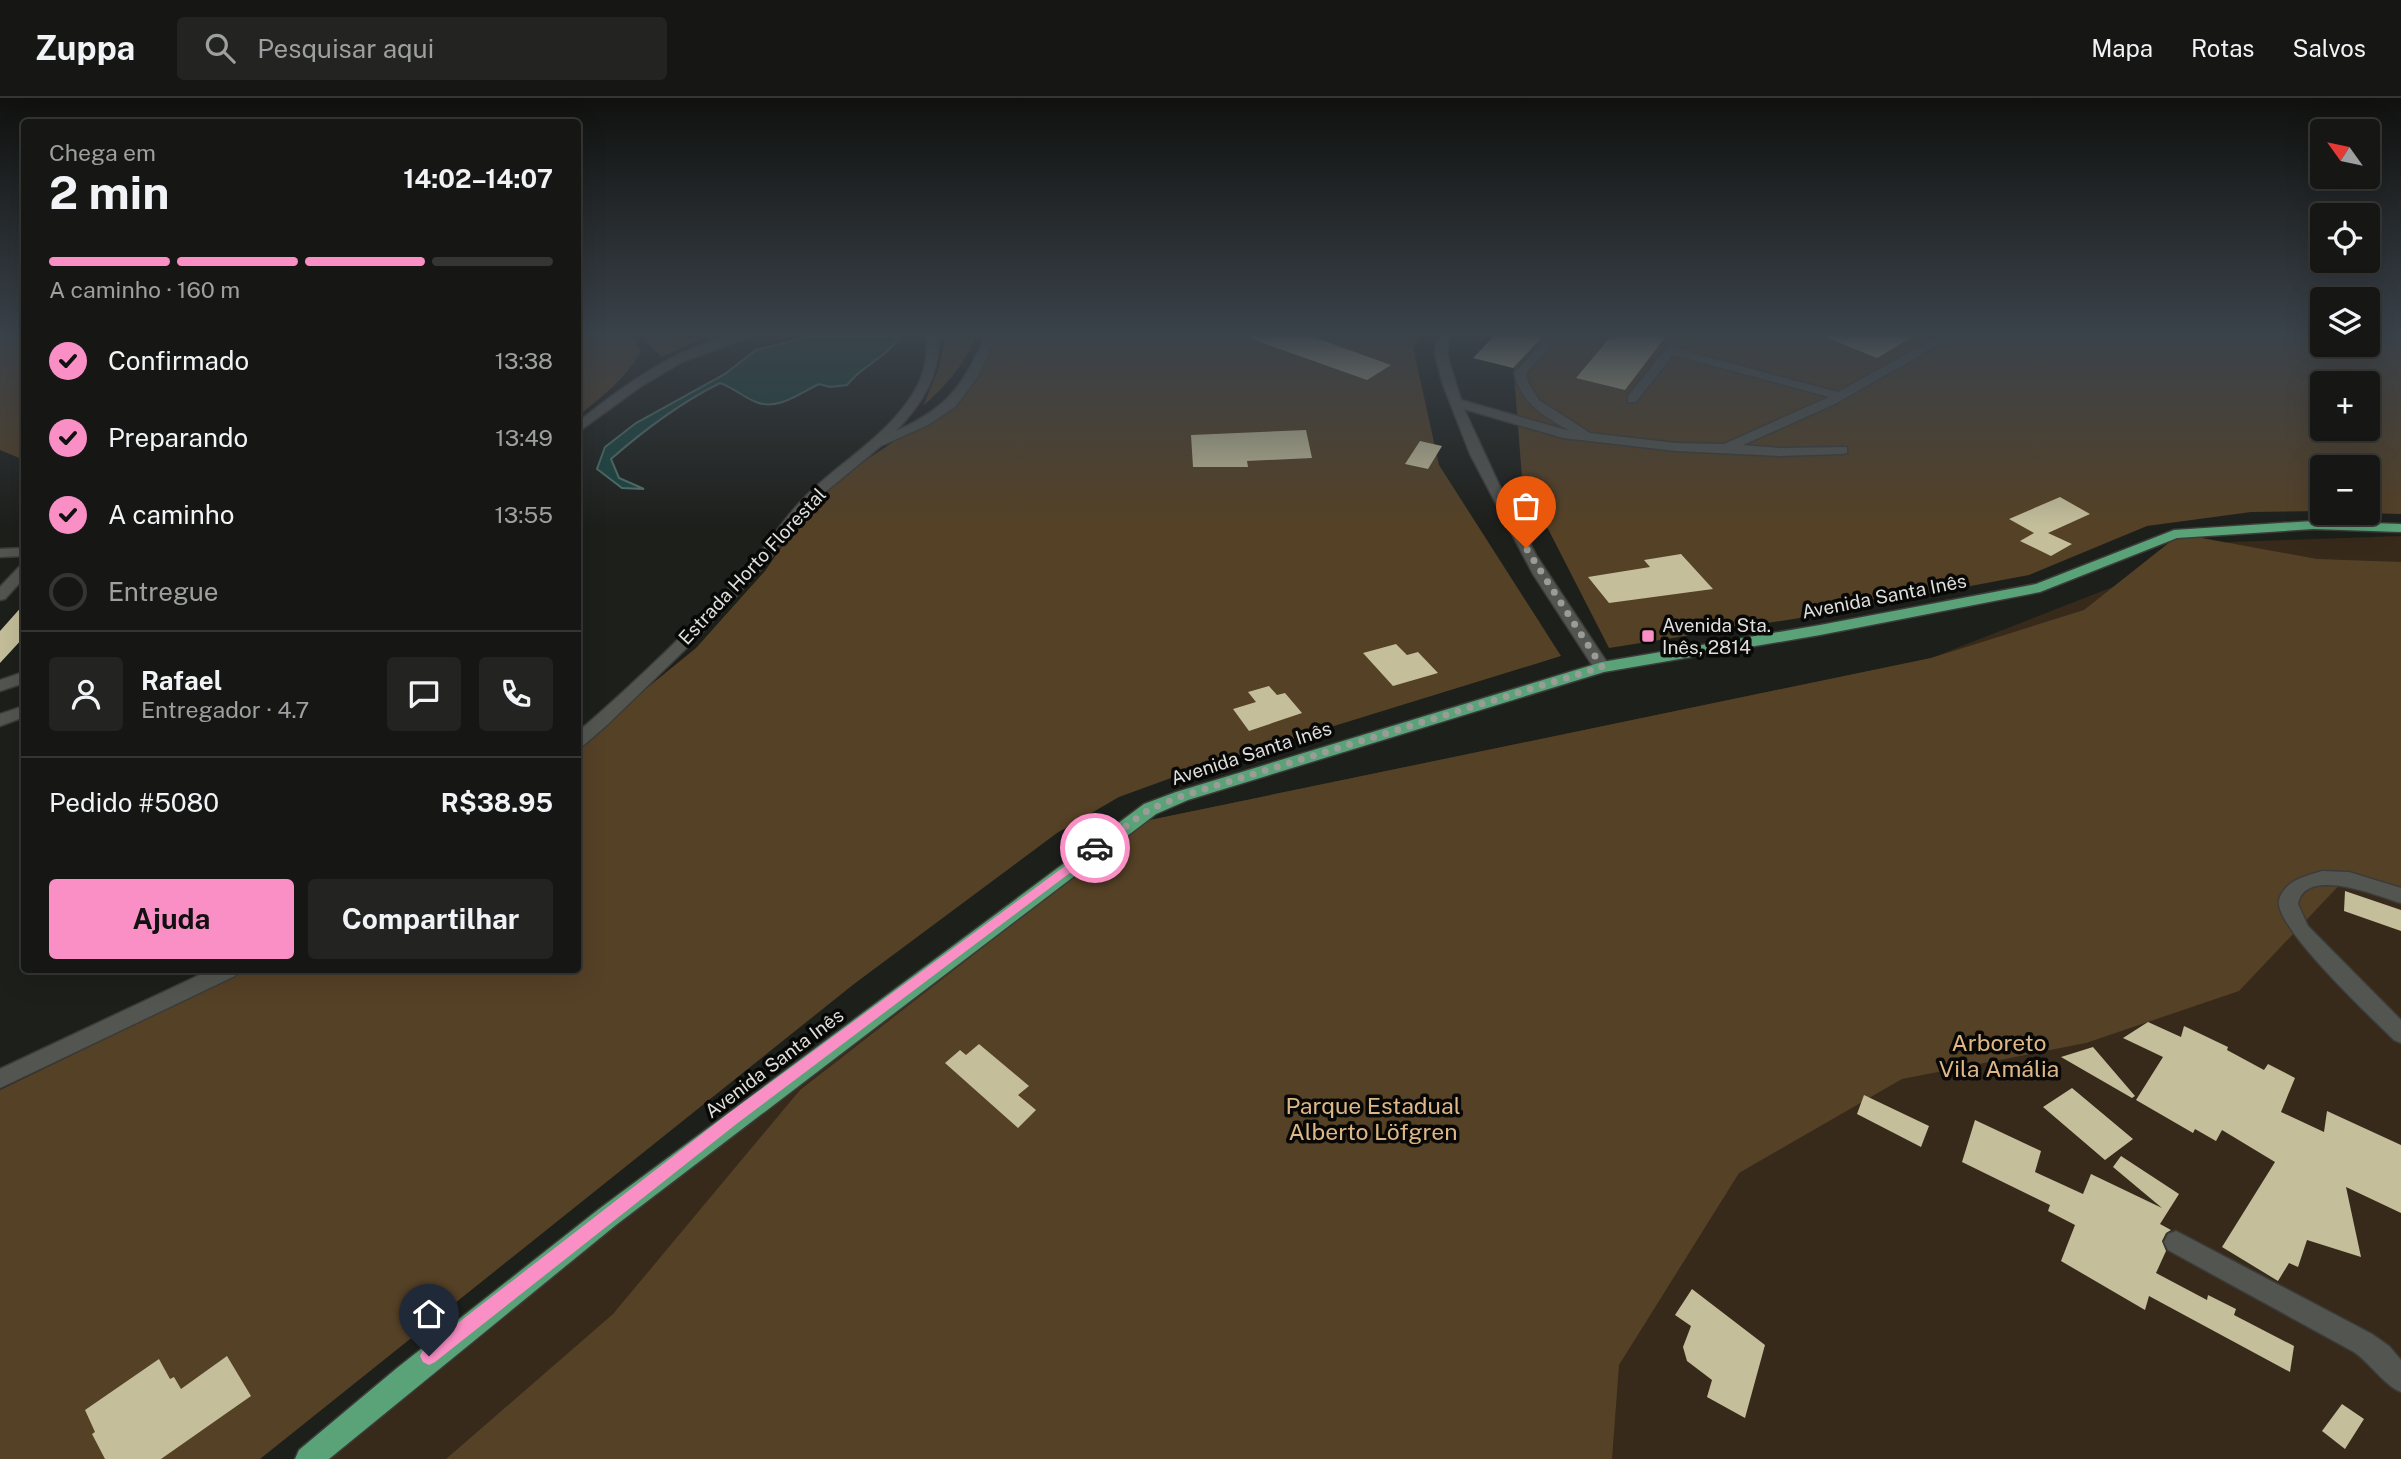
<!DOCTYPE html>
<html lang="pt">
<head>
<meta charset="utf-8">
<style>
	body { margin:0; font-family:"Public Sans",sans-serif; background:#232422; color:#f1f3f6; height:100vh; display:flex; flex-direction:column; font-size:26px; white-space:nowrap }
	* { box-sizing:border-box; margin:0 }
	p { font-size:23px; color:#9e9fa0 }
	.icon { flex:none; width:38px; height:38px; fill:none; stroke:currentColor; stroke-width:2; stroke-linecap:round; stroke-linejoin:round }
	.map { position:relative; flex:1; overflow:hidden }
	.panel { position:absolute; left:21px; top:21px; width:560px; height:854px; display:flex; flex-direction:column; background:#161714; border-radius:7px; box-shadow:0 7px 28px #0002,0 0 0 2px #353634 }
	.panel>* { flex:none }
	.needle { width:46px; rotate:303deg }
	.fabs { position:absolute; left:2310px; top:21px; display:grid; gap:14px }
	.fabs a { display:grid; place-items:center; width:70px; height:70px; border-radius:7px; background:#161714; box-shadow:0 7px 28px #0002,0 0 0 2px #353634; font-size:35px }
	.pin { position:absolute; display:grid; place-items:center; width:60px; height:60px; color:#fff; margin:-72px -30px; border-radius:50% 50% 50% 0; rotate:-45deg; box-shadow:0 0 7px #0007 }
	.pin .icon { rotate:45deg }
	.courier { position:absolute; display:grid; place-items:center; width:70px; height:70px; margin:-35px; border:5px solid #fa8fc6; border-radius:50%; background:#fff; color:#222; box-shadow:0 2px 9px #0007 }
	.head em { font-style:normal; font-weight:700 }
	.head div { display:flex; flex-direction:column-reverse }
	.head { display:flex; align-items:center; justify-content:space-between; height:119px; padding:0 28px }
	h1 { font-size:46px; font-weight:700; line-height:52px }
	.bar { display:grid; grid-template-columns:repeat(4,1fr); gap:10px 7px; align-content:center; height:84px; padding:0 28px }
	.bar i { height:9px; border-radius:5px; background:#353634 }
	.bar .active { background:#fa8fc6 }
	.bar p { grid-column:span 4 }
	.line { display:flex; align-items:center; gap:18px; padding:0 28px; border-top:2px solid #353634 }
	.line div { flex:1 }
	.round { display:grid; place-items:center; flex:none; width:74px; height:74px; border-radius:7px; background:#232422 }
	ol { padding:0 28px; list-style:none }
	li { display:flex; align-items:center; gap:21px; height:77px }
	li p { margin-inline-start:auto }
	li .icon { padding:7px; border-radius:50%; background:#fa8fc6; color:#111; stroke-width:4 }
	li:last-child { color:#9e9fa0 }
	li i { width:38px; height:38px; border:4px solid #353634; border-radius:50% }
	.cta { display:flex; gap:14px; margin-top:auto; padding:14px 28px }
	.cta a { flex:1; height:80px; border-radius:7px; background:#fa8fc6; color:#111; font-size:28px; font-weight:700; line-height:80px; text-align:center }
	.cta a+a { background:#232422; color:#f1f3f6 }
	header { display:flex; align-items:center; gap:42px; box-sizing:border-box; height:98px; padding:0 35px; background:#161714; border-bottom:2px solid #353634 }
	header strong { font-size:33px }
	nav { display:flex; gap:38px; margin-inline-start:auto; font-size:24px }
	.search { width:490px; height:63px; background:#232422; display:flex; align-items:center; gap:18px; box-sizing:border-box; padding:0 24px; border-radius:7px; color:#9e9fa0; font-size:26px }
	.map>svg:first-child { display:block }
</style>
</head>
<body>
<header>
<strong>Zuppa</strong>
<div class="search"><svg class="icon" aria-label="search" viewBox="0 0 24 24"><circle cx="10" cy="10" r="6"/><path d="M15 15l6 6"/></svg>Pesquisar aqui</div>
<nav><a>Mapa</a><a>Rotas</a><a>Salvos</a></nav>
</header>
<div class="map">
<svg width="2401" height="1361" viewBox="0 0 2401 1361">
	<rect width="100%" height="100%" fill="#1d1f1b"/>
	<path fill="#372a1b" d="M2401,438V1361H304L1145,723L1931,560L2228,444Z"/>
	<path fill="#554126" fill-rule="evenodd" d="M0,238H24V362L0,352Z
		M578,238H632L641,253C627,280 600,300 578,318Z
		M640,238H708L662,259Z
		M946,238H976C965,266 945,289 923,308L938,272Z
		M997,238H1423L1413,249L1439,367L1561,558L1204,668L1119,699L1057,735L854,886L260,1361H0V992L248,872H578V646L696,550L765,473L806,413L851,372L938,314L965,287Z
		M1511,238H2322V247H2368V238H2401V416L2366,415L2368,369H2322V413L2251,414L2147,428L2029,477L1806,519L1609,550L1522,380ZM2322,285H2368V331H2322Z
		M2180,436L2317,461L2401,464V796L2347,779L2239,893L2086,945L1902,981L1739,1075L1619,1267L1612,1361H446L613,1216L800,992L1145,723L1931,560L2084,512Z"/>
	<path fill="#17443e" stroke="#53726d" stroke-width="2" d="M812,238H900C887,260 862,267 847,287L830,289L819,286C800,295 778,313 756,304C743,299 734,290 720,285C680,305 644,332 611,361L619,380L644,391L622,390L597,371L605,349L636,325L725,276L756,252Z"/>
	<path fill="#c4be9a" d="M1252,238H1310L1391,267L1367,282L1252,241Z
		M1494,238H1543L1513,270L1473,260Z
		M1611,238H1666L1625,292L1576,280Z
		M1823,238H1914L1877,260Z
		M1306,332L1312,360L1247,363L1248,369H1193L1191,337Z
		M1420,343L1442,348L1428,371L1405,366Z
		M2060,399L2090,416L2048,435L2072,446L2051,458L2020,443L2034,435L2009,421Z
		M1681,456L1713,491L1609,505L1588,479L1650,469L1644,462Z
		M24,506V539L0,565V533Z
		M1396,546L1407,557L1418,554L1438,575L1393,588L1363,555Z
		M1269,588L1277,597L1285,595L1302,615L1249,633L1233,611L1256,604L1248,594Z
		M2345,793L2401,812V833L2344,813Z
		M2148,924L2181,939L2184,928L2228,949L2227,952L2264,972L2268,966L2295,980L2281,1014L2324,1034L2327,1013L2401,1047V1115L2346,1089L2361,1159L2307,1142L2298,1169L2289,1165L2278,1183L2222,1149L2275,1064L2222,1032L2216,1043L2195,1031L2193,1035L2136,1002L2163,959L2123,940Z
		M979,946L1029,988L1018,997L1036,1012L1018,1030L945,965L960,952L966,957Z
		M2093,949L2135,998L2132,1000L2061,959Z
		M2072,990L2133,1041L2105,1062L2043,1009Z
		M1864,997L1929,1028L1921,1049L1857,1016Z
		M1975,1022L2041,1053L2035,1074L2083,1096L2091,1076L2162,1110L2113,1069L2121,1058L2179,1096L2160,1126L2171,1132L2166,1135L2162,1143L2166,1153L2156,1175L2207,1202L2208,1197L2236,1211L2234,1217L2294,1248L2290,1274L2149,1198L2145,1212L2061,1163L2075,1127L2048,1113L2050,1107L1962,1064Z
		M1692,1191L1765,1247L1745,1320L1707,1299L1712,1282L1687,1263L1683,1249L1691,1228L1675,1217Z
		M227,1258L251,1298L161,1361H105L92,1336L95,1334L85,1312L159,1261L170,1281L174,1279L181,1291Z
		M2342,1306L2364,1321L2345,1351L2322,1333Z"/>
	<g fill="none" stroke-linecap="round" stroke-linejoin="round">
		<defs>
			<path id="minor" d="M730,238H751L682,264L640,289L578,334V324C623,288 672,252 730,238Z
				M926,238H938C942,276 921,307 896,333C947,310 963,289 985,238H997L977,280L955,309L928,327L881,348L823,396L804,416L765,467L695,542L607,627L584,647L578,649V634C638,582 696,526 749,467C769,446 783,421 803,401C836,367 880,343 908,303C922,284 929,262 926,238Z
				M1437,238H1449L1447,256L1461,302L1570,333C1544,319 1521,305 1514,275L1548,238H1560L1526,275L1529,286L1539,302L1590,335L1676,345L1724,346L1829,299L1673,257L1636,304H1628V298L1676,238H1688L1678,251L1838,294L1939,238H1954L1835,306L1743,347L1780,350L1847,349V355L1842,356L1780,358L1676,353L1563,340L1464,311L1502,393L1536,457L1610,569L1602,574L1596,573L1533,476L1470,356L1442,284L1435,256Z
				M24,450V458L0,459V451Z
				M24,468V480L5,501L0,502V489L19,469Z
				M24,574V585L0,593V582Z
				M24,608V619L0,628V616Z
				M2322,773L2349,774L2401,790V805C2380,799 2305,767 2298,806L2308,828L2401,922V945L2394,942C2373,921 2273,828 2279,802C2284,783 2305,778 2322,773Z
				M210,872H238L235,878L0,990V971Z
				M2176,1133L2372,1236L2389,1248L2401,1262V1294C2384,1287 2370,1265 2354,1254L2168,1152L2164,1144L2168,1136Z"/>
			<path id="major" d="M2313,423L2401,426V434L2313,431L2177,440L2040,494L1820,537L1604,574L1188,702L1156,716L616,1127L329,1361H295L299,1352L397,1270L599,1111L1144,706L1176,694L1602,564L1820,527L2036,486L2174,432Z"/>
		</defs>
		<use href="#minor" stroke="#3b3c39" stroke-width="3"/>
		<use href="#major" stroke="#3b3c39" stroke-width="3"/>
		<use href="#minor" fill="#535551" fill-rule="evenodd"/>
		<use href="#major" fill="#5aa278" fill-rule="evenodd"/>
	</g>
	<linearGradient id="sky" x2="0" y2="1"><stop stop-color="#10110f"/><stop offset="0.55" stop-color="#3a424a"/><stop offset="1" stop-color="#3a424a" stop-opacity="0"/></linearGradient>
	<rect width="2401" height="429" fill="url(#sky)"/>
	<path fill="#fa8fc6" d="M1095,746L1099,747V753L739,1024L435,1264L429,1267L423,1264L420,1258L423,1252L729,1015Z"/>
	<g fill="none" stroke-linecap="round" stroke-linejoin="round">
		<path stroke="#9a9c98" stroke-width="7" stroke-dasharray="0 12.6" d="M1095,750L1150,711L1182,698L1602,569L1526,450"/>
	</g>
	<rect fill="#fa8fc6" stroke="#080807" stroke-width="2.5" x="1641" y="531" width="14" height="14" rx="3.5"/>
	<g text-anchor="middle" stroke-width="7" stroke-linejoin="round" paint-order="stroke">
		<g font-size="19" fill="#dedfdc" stroke="#080807">
			<text transform="translate(752 468) rotate(-47)" y="7">Estrada Horto Florestal</text>
			<text transform="translate(1884 498) rotate(-11)" y="7">Avenida Santa Inês</text>
			<text transform="translate(1251 655) rotate(-18)" y="7">Avenida Santa Inês</text>
			<text transform="translate(774 965) rotate(-37)" y="7">Avenida Santa Inês</text>
		</g>
		<g font-size="19" fill="#dedfdc" stroke="#080807" text-anchor="start">
			<text x="1662" y="534">Avenida Sta.<tspan x="1662" dy="22">Inês, 2814</tspan></text>
		</g>
		<g font-size="23" fill="#dfb786" stroke="#080807">
			<text x="1999" y="953">Arboreto<tspan x="1999" dy="26">Vila Amália</tspan></text>
			<text x="1373" y="1016">Parque Estadual<tspan x="1373" dy="26">Alberto Löfgren</tspan></text>
		</g>
	</g>
</svg>
<div class="fabs">
<a><svg class="needle" viewBox="-14 -14 28 28"><path d="M0-13l5 13h-10z" fill="#e53935"/><path d="M0 13l5-13h-10z" fill="#9e9fa0"/></svg></a>
<a><svg class="icon" aria-label="locate" viewBox="0 0 24 24"><circle cx="12" cy="12" r="6"/><path d="M12 2v4M12 18v4M2 12h4M18 12h4"/></svg></a>
<a><svg class="icon" aria-label="layers" viewBox="0 0 24 24"><path d="M12 4l9 5-9 5-9-5zM3 14l9 5 9-5"/></svg></a>
<a>+</a>
<a>−</a>
</div>
<div class="pin" style="left:1526px;top:450px;background:#ea580c"><svg class="icon" aria-label="bag" viewBox="0 0 24 24"><path d="M5 8h14l-1 12H6zM9 8a3 3 0 0 1 6 0"/></svg></div>
<div class="pin" style="left:429px;top:1258px;background:#1f2937"><svg class="icon" aria-label="home" viewBox="0 0 24 24"><path d="M3 11l9-7 9 7M6 9v11h12V9"/></svg></div>
<div class="courier" style="left:1095px;top:750px"><svg class="icon" aria-label="car" viewBox="0 0 24 24"><path d="M5 17H2v-5l4-1 3-4h7l3 4 3 1v5h-3M9 17h6M6 11h13"/><circle cx="7" cy="17" r="2"/><circle cx="17" cy="17" r="2"/></svg></div>
<section class="panel">
<div class="head"><div><h1>2 min</h1><p>Chega em</p></div><em>14:02–14:07</em></div>
<div class="bar"><i class="active"></i><i class="active"></i><i class="active"></i><i></i><p>A caminho · 160 m</p></div>
<ol>
<li><svg class="icon" aria-label="check" viewBox="0 0 24 24"><path d="M5 12l5 5 9-10"/></svg>Confirmado<p>13:38</p></li>
<li><svg class="icon" aria-label="check" viewBox="0 0 24 24"><path d="M5 12l5 5 9-10"/></svg>Preparando<p>13:49</p></li>
<li><svg class="icon" aria-label="check" viewBox="0 0 24 24"><path d="M5 12l5 5 9-10"/></svg>A caminho<p>13:55</p></li>
<li><i></i>Entregue</li>
</ol>
<div class="line" style="height:126px"><a class="round"><svg class="icon" aria-label="person" viewBox="0 0 24 24"><circle cx="12" cy="8" r="4"/><path d="M4 21q1-7 8-7t8 7"/></svg></a><div><b>Rafael</b><p>Entregador · 4.7</p></div><a class="round"><svg class="icon" aria-label="chat" viewBox="0 0 24 24"><path d="M4 5h16v11H9l-5 4z"/></svg></a><a class="round"><svg class="icon" aria-label="phone" viewBox="0 0 24 24"><path d="M5 4h4l2 5-3 2q2 4 5 5l2-3 5 2v4C11 20 4 13 5 4z"/></svg></a></div>
<div class="line" style="height:91px"><div>Pedido #5080</div><b>R$38.95</b></div>
<div class="cta"><a>Ajuda</a><a>Compartilhar</a></div>
</section>
</div>
</body>
</html>
